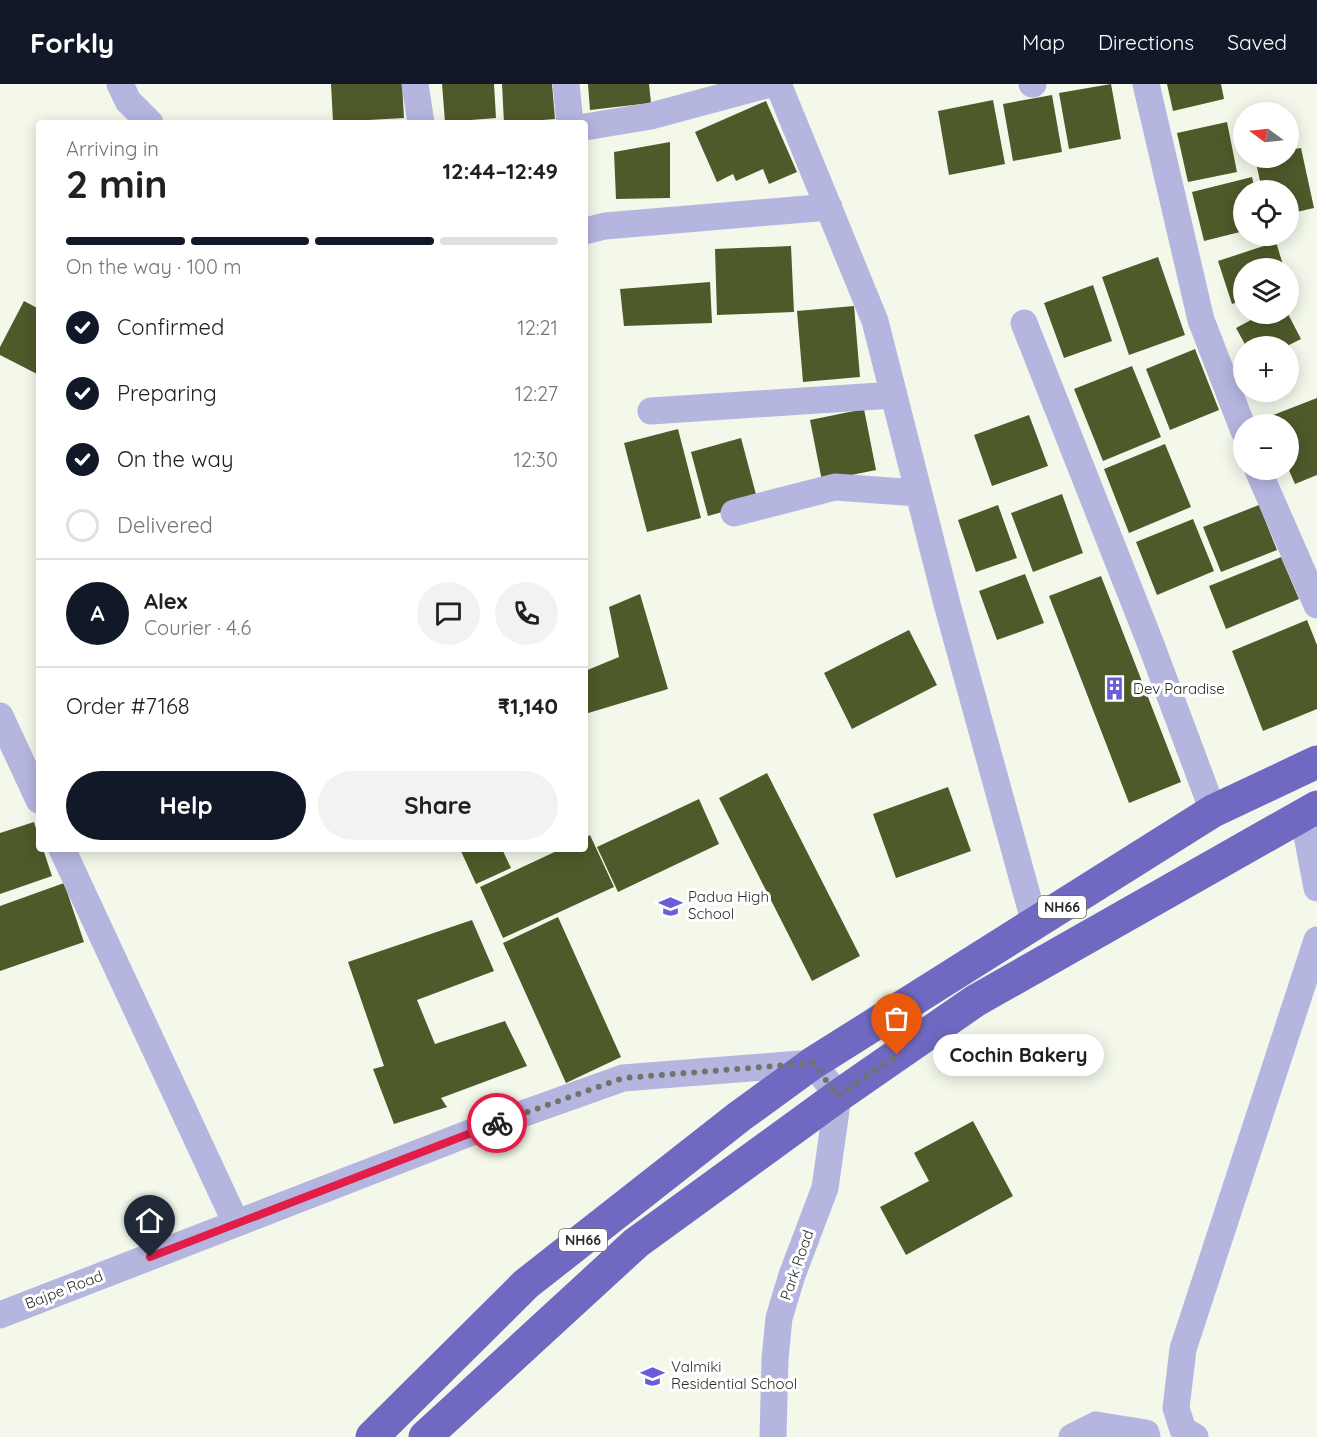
<!DOCTYPE html>
<html lang="en">
<head>
<meta charset="utf-8">
<style>
	body { margin:0; font-family:Quicksand,sans-serif; background:#f2f2f2; color:#202124; height:100vh; display:flex; flex-direction:column; font-size:22px; white-space:nowrap }
	* { box-sizing:border-box; margin:0 }
	p { font-size:20px; color:#757577 }
	.icon { flex:none; width:33px; height:33px; fill:none; stroke:currentColor; stroke-width:2; stroke-linecap:round; stroke-linejoin:round }
	.map { position:relative; flex:1; overflow:hidden }
	.side { position:absolute; left:36px; top:36px; width:552px; height:732px; display:flex; flex-direction:column; background:#fff; border-radius:6px; box-shadow:0 3px 15px #0003 }
	.side>* { flex:none }
	.needle { width:39px; rotate:285deg }
	.buttons { position:absolute; left:1233px; top:18px; display:grid; gap:12px }
	.buttons a { display:grid; place-items:center; width:66px; height:66px; border-radius:50%; background:#fff; box-shadow:0 3px 15px #0003; font-size:30px }
	.pin { position:absolute; display:grid; place-items:center; width:51px; height:51px; color:#fff; margin:-62px -26px; border-radius:50% 50% 50% 0; rotate:-45deg; box-shadow:0 0 6px #0007 }
	.pin .icon { rotate:45deg }
	.courier { position:absolute; display:grid; place-items:center; width:60px; height:60px; margin:-30px; border:4px solid #e11d48; border-radius:50%; background:#fff; color:#222; box-shadow:0 2px 8px #0007 }
	.bubble { position:absolute; height:42px; border-radius:21px; background:#fff; box-shadow:0 3px 15px #0003; font-size:20px; font-weight:800; line-height:42px; text-align:center }
	.overview em { font-style:normal; font-weight:800 }
	.overview div { display:flex; flex-direction:column-reverse }
	.overview { display:flex; align-items:center; justify-content:space-between; height:102px; padding:0 30px }
	h1 { font-size:39px; font-weight:800; line-height:45px }
	.bar { display:grid; grid-template-columns:repeat(4,1fr); gap:9px 6px; align-content:center; height:72px; padding:0 30px }
	.bar i { height:8px; border-radius:4px; background:#e0e0e0 }
	.bar .on { background:#111827 }
	.bar p { grid-column:span 4 }
	.line { display:flex; align-items:center; gap:15px; padding:0 30px; border-top:2px solid #e0e0e0 }
	.line div { flex:1 }
	.round { display:grid; place-items:center; flex:none; width:63px; height:63px; border-radius:32px; background:#f2f2f2 }
	ol { padding:0 30px; list-style:none }
	li { display:flex; align-items:center; gap:18px; height:66px }
	li p { margin-inline-start:auto }
	li .icon { padding:6px; border-radius:50%; background:#111827; color:#fff; stroke-width:4 }
	li:last-child { color:#757577 }
	li i { width:33px; height:33px; border:3px solid #e0e0e0; border-radius:50% }
	.action { display:flex; gap:12px; margin-top:auto; padding:12px 30px }
	.action a { flex:1; height:69px; border-radius:36px; background:#111827; color:#fff; font-size:24px; font-weight:800; line-height:69px; text-align:center }
	.action a+a { background:#f2f2f2; color:#202124 }
	header { display:flex; align-items:center; gap:36px; box-sizing:border-box; height:84px; padding:0 30px; background:#111827; color:#fff }
	header strong { font-size:28px }
	nav { display:flex; gap:33px; margin-inline-start:auto; font-size:21px }
	.map>svg:first-child { display:block }
</style>
</head>
<body>
<header>
<strong>Forkly</strong>
<nav><a>Map</a><a>Directions</a><a>Saved</a></nav>
</header>
<div class="map">
<svg width="1317" height="1353" viewBox="0 0 1317 1353">
	<rect width="100%" height="100%" fill="#f3f8eb"/>
	<path fill="#4e5a2a" d="M331,0H402L404,34L333,38Z
		M442,0H494L496,34L445,38Z
		M502,0H552L555,35L504,39Z
		M588,0H649L651,19L590,26Z
		M1111,0L1121,55L1069,65L1059,9Z
		M1167,0H1221L1224,15L1173,27Z
		M1052,11L1062,68L1013,77L1003,20Z
		M993,16L1005,80L949,91L938,27Z
		M766,17L797,88L769,100L763,85L736,97L733,90L717,98L695,48Z
		M1227,38L1237,88L1188,98L1177,49Z
		M670,58V114L616,115L614,68Z
		M1301,64L1314,124L1288,130V106H1262L1255,74H1288V66Z
		M1252,93L1255,106H1244V147L1204,157L1192,108Z
		M1276,158L1284,184H1244V216L1232,220L1218,177Z
		M791,162L794,228L717,231L715,165Z
		M1158,173L1185,251L1129,271L1102,193Z
		M710,198L712,239L624,242L620,205Z
		M1093,201L1112,257L1064,274L1044,219Z
		M24,217L39,225V291L0,271V263Z
		M854,222L860,293L803,298L797,227Z
		M1262,230H1288L1301,255L1287,262H1246L1236,244Z
		M1195,265L1219,326L1170,346L1146,285Z
		M1132,282L1161,353L1103,377L1074,305Z
		M1317,314V391L1295,400L1288,384V340H1271L1268,333Z
		M864,325L876,386L822,397L810,336Z
		M1029,331L1048,382L992,402L974,351Z
		M678,345L701,434L647,448L624,359Z
		M741,354L758,418L708,432L691,368Z
		M1165,360L1191,423L1129,449L1104,385Z
		M1062,410L1083,469L1033,488L1011,429Z
		M998,421L1017,474L976,488L958,436Z
		M1259,421L1277,466L1221,488L1203,443Z
		M1193,435L1214,487L1157,511L1136,458Z
		M1281,473L1299,515L1226,545L1209,502Z
		M1025,490L1044,539L997,556L979,507Z
		M1101,492L1181,698L1129,719L1049,512Z
		M640,510L668,605L585,630V587L619,573L609,523Z
		M1307,536L1317,561V625L1263,647L1232,567Z
		M909,546L937,601L852,645L824,589Z
		M767,689L860,872L812,897L719,714Z
		M948,703L971,767L896,794L873,730Z
		M699,715L719,760L618,808L597,763Z
		M34,738L39,754V765H43L52,792L0,810V749Z
		M590,751L614,803L503,854L480,803L561,765H585V754Z
		M460,765H502L511,784L476,800Z
		M64,799L84,858L0,887V822Z
		M558,833L621,973L566,999L503,859Z
		M472,836L494,887L417,916L435,960L505,937L527,982L441,1014L447,1023L394,1040L373,985L384,982L348,878Z
		M973,1037L1013,1112L906,1171L880,1123L929,1097L914,1069Z"/>
	<g fill="none" stroke-linecap="round" stroke-linejoin="round">
		<path stroke="#b5b6e0" stroke-width="27" d="M120,0L128,17L150,39
			M415,0L421,39
			M566,0L570,39
			M778,0L875,237L947,520L1035,840
			M1032,0H1033
			M1146,0L1201,236L1244,347
			M585,43L651,32L770,0
			M585,147L605,142L829,123
			M1024,239L1150,558L1213,727
			M651,327L894,311
			M1258,386L1317,521
			M734,429L835,403L918,409
			M0,632L39,716
			M1303,730L1317,804
			M62,765L236,1139
			M0,1231L480,1045L623,994L813,979L838,1012L825,1104L792,1191L779,1234L775,1275L773,1353
			M1072,1353L1096,1341L1146,1349L1147,1353
			M1195,1353L1183,1346L1176,1324L1183,1265L1317,856"/>
		<path stroke="#6f69c1" stroke-width="33" d="M372,1353L526,1200L740,1032L813,979L1213,727L1317,678
			M425,1353L636,1159L838,1012L975,917L1317,723"/>
	</g>
	<g fill="none" stroke-linecap="round" stroke-linejoin="round">
		<path stroke="#72746c" stroke-width="6" stroke-dasharray="0 10.8" d="M497,1039L623,994L813,979L838,1012L897,971"/>
		<path stroke="#e11d48" stroke-width="8" d="M150,1173L497,1039"/>
	</g>
	<defs>
		<symbol id="building-bare" viewBox="-9 -9 18 18"><path d="M-4-6H4V6H1V3H-1V6H-4ZM-2.5-4.3h1.7v1.8h-1.7ZM.8-4.3h1.7v1.8H.8ZM-2.5-1h1.7V.8h-1.7ZM.8-1h1.7V.8H.8Z" fill="#6b5dd7" stroke="#fff" stroke-width="2.5" paint-order="stroke"/></symbol>
		<symbol id="school-bare" viewBox="-9 -9 18 18"><path d="M0-5L7-2L0 1L-7-2ZM-4 1L0 2.5L4 1V4Q0 6-4 4Z" fill="#6b5dd7" stroke="#fff" stroke-width="2.5" paint-order="stroke"/></symbol>
	</defs>
	<g fill-rule="evenodd">
		<use href="#building-bare" x="1098" y="588" width="33" height="33"/>
		<use href="#school-bare" x="654" y="806" width="33" height="33"/>
		<use href="#school-bare" x="636" y="1276" width="33" height="33"/>
	</g>
	<g text-anchor="middle" stroke-width="6" stroke-linejoin="round" paint-order="stroke">
		<g fill="#fff" stroke="#6b6c68" stroke-width="1.5">
			<rect x="1038" y="812" width="48" height="22" rx="4.5"/>
			<rect x="559" y="1145" width="48" height="22" rx="4.5"/>
		</g>
		<g font-size="14" font-weight="bold" fill="#2c2d28">
			<text x="1062" y="828">NH66</text>
			<text x="583" y="1161">NH66</text>
		</g>
		<g font-size="15" fill="#2c2d28" stroke="#fff" text-anchor="start">
			<text x="1133" y="610">Dev Paradise</text>
			<text x="688" y="818">Padua High<tspan x="688" dy="17">School</tspan></text>
			<text x="671" y="1288">Valmiki<tspan x="671" dy="17">Residential School</tspan></text>
		</g>
		<g font-size="15" fill="#2c2d28" stroke="#fff">
			<text transform="translate(797 1181) rotate(-71)" y="5">Park Road</text>
			<text transform="translate(64 1206) rotate(-21)" y="5">Bajpe Road</text>
		</g>
	</g>
</svg>
<div class="buttons">
<a><svg class="needle" viewBox="-14 -14 28 28"><path d="M0-13l5 13h-10z" fill="#e53935"/><path d="M0 13l5-13h-10z" fill="#757577"/></svg></a>
<a><svg class="icon" aria-label="locate" viewBox="0 0 24 24"><circle cx="12" cy="12" r="6"/><path d="M12 2v4M12 18v4M2 12h4M18 12h4"/></svg></a>
<a><svg class="icon" aria-label="layers" viewBox="0 0 24 24"><path d="M12 4l9 5-9 5-9-5zM3 14l9 5 9-5"/></svg></a>
<a>+</a>
<a>−</a>
</div>
<div class="pin" style="left:897px;top:971px;background:#ea580c"><svg class="icon" aria-label="bag" viewBox="0 0 24 24"><path d="M5 8h14l-1 12H6zM9 8a3 3 0 0 1 6 0"/></svg></div>
<div class="pin" style="left:150px;top:1173px;background:#1f2937"><svg class="icon" aria-label="home" viewBox="0 0 24 24"><path d="M3 11l9-7 9 7M6 9v11h12V9"/></svg></div>
<div class="courier" style="left:497px;top:1039px"><svg class="icon" aria-label="bike" viewBox="0 0 24 24"><circle cx="6" cy="16" r="4"/><circle cx="18" cy="16" r="4"/><path d="M6 16l4-8h5l3 8M10 8l3 8H6M13 5h3"/></svg></div>
<div class="bubble" style="left:933px;top:950px;width:171px">Cochin Bakery</div>
<section class="side">
<div class="overview"><div><h1>2 min</h1><p>Arriving in</p></div><em>12:44–12:49</em></div>
<div class="bar"><i class="on"></i><i class="on"></i><i class="on"></i><i></i><p>On the way · 100 m</p></div>
<ol>
<li><svg class="icon" aria-label="check" viewBox="0 0 24 24"><path d="M5 12l5 5 9-10"/></svg>Confirmed<p>12:21</p></li>
<li><svg class="icon" aria-label="check" viewBox="0 0 24 24"><path d="M5 12l5 5 9-10"/></svg>Preparing<p>12:27</p></li>
<li><svg class="icon" aria-label="check" viewBox="0 0 24 24"><path d="M5 12l5 5 9-10"/></svg>On the way<p>12:30</p></li>
<li><i></i>Delivered</li>
</ol>
<div class="line" style="height:108px"><b class="round" style="background:#111827;color:#fff">A</b><div><b>Alex</b><p>Courier · 4.6</p></div><a class="round"><svg class="icon" aria-label="chat" viewBox="0 0 24 24"><path d="M4 5h16v11H9l-5 4z"/></svg></a><a class="round"><svg class="icon" aria-label="phone" viewBox="0 0 24 24"><path d="M5 4h4l2 5-3 2q2 4 5 5l2-3 5 2v4C11 20 4 13 5 4z"/></svg></a></div>
<div class="line" style="height:78px"><div>Order #7168</div><b>₹1,140</b></div>
<div class="action"><a>Help</a><a>Share</a></div>
</section>
</div>
</body>
</html>
